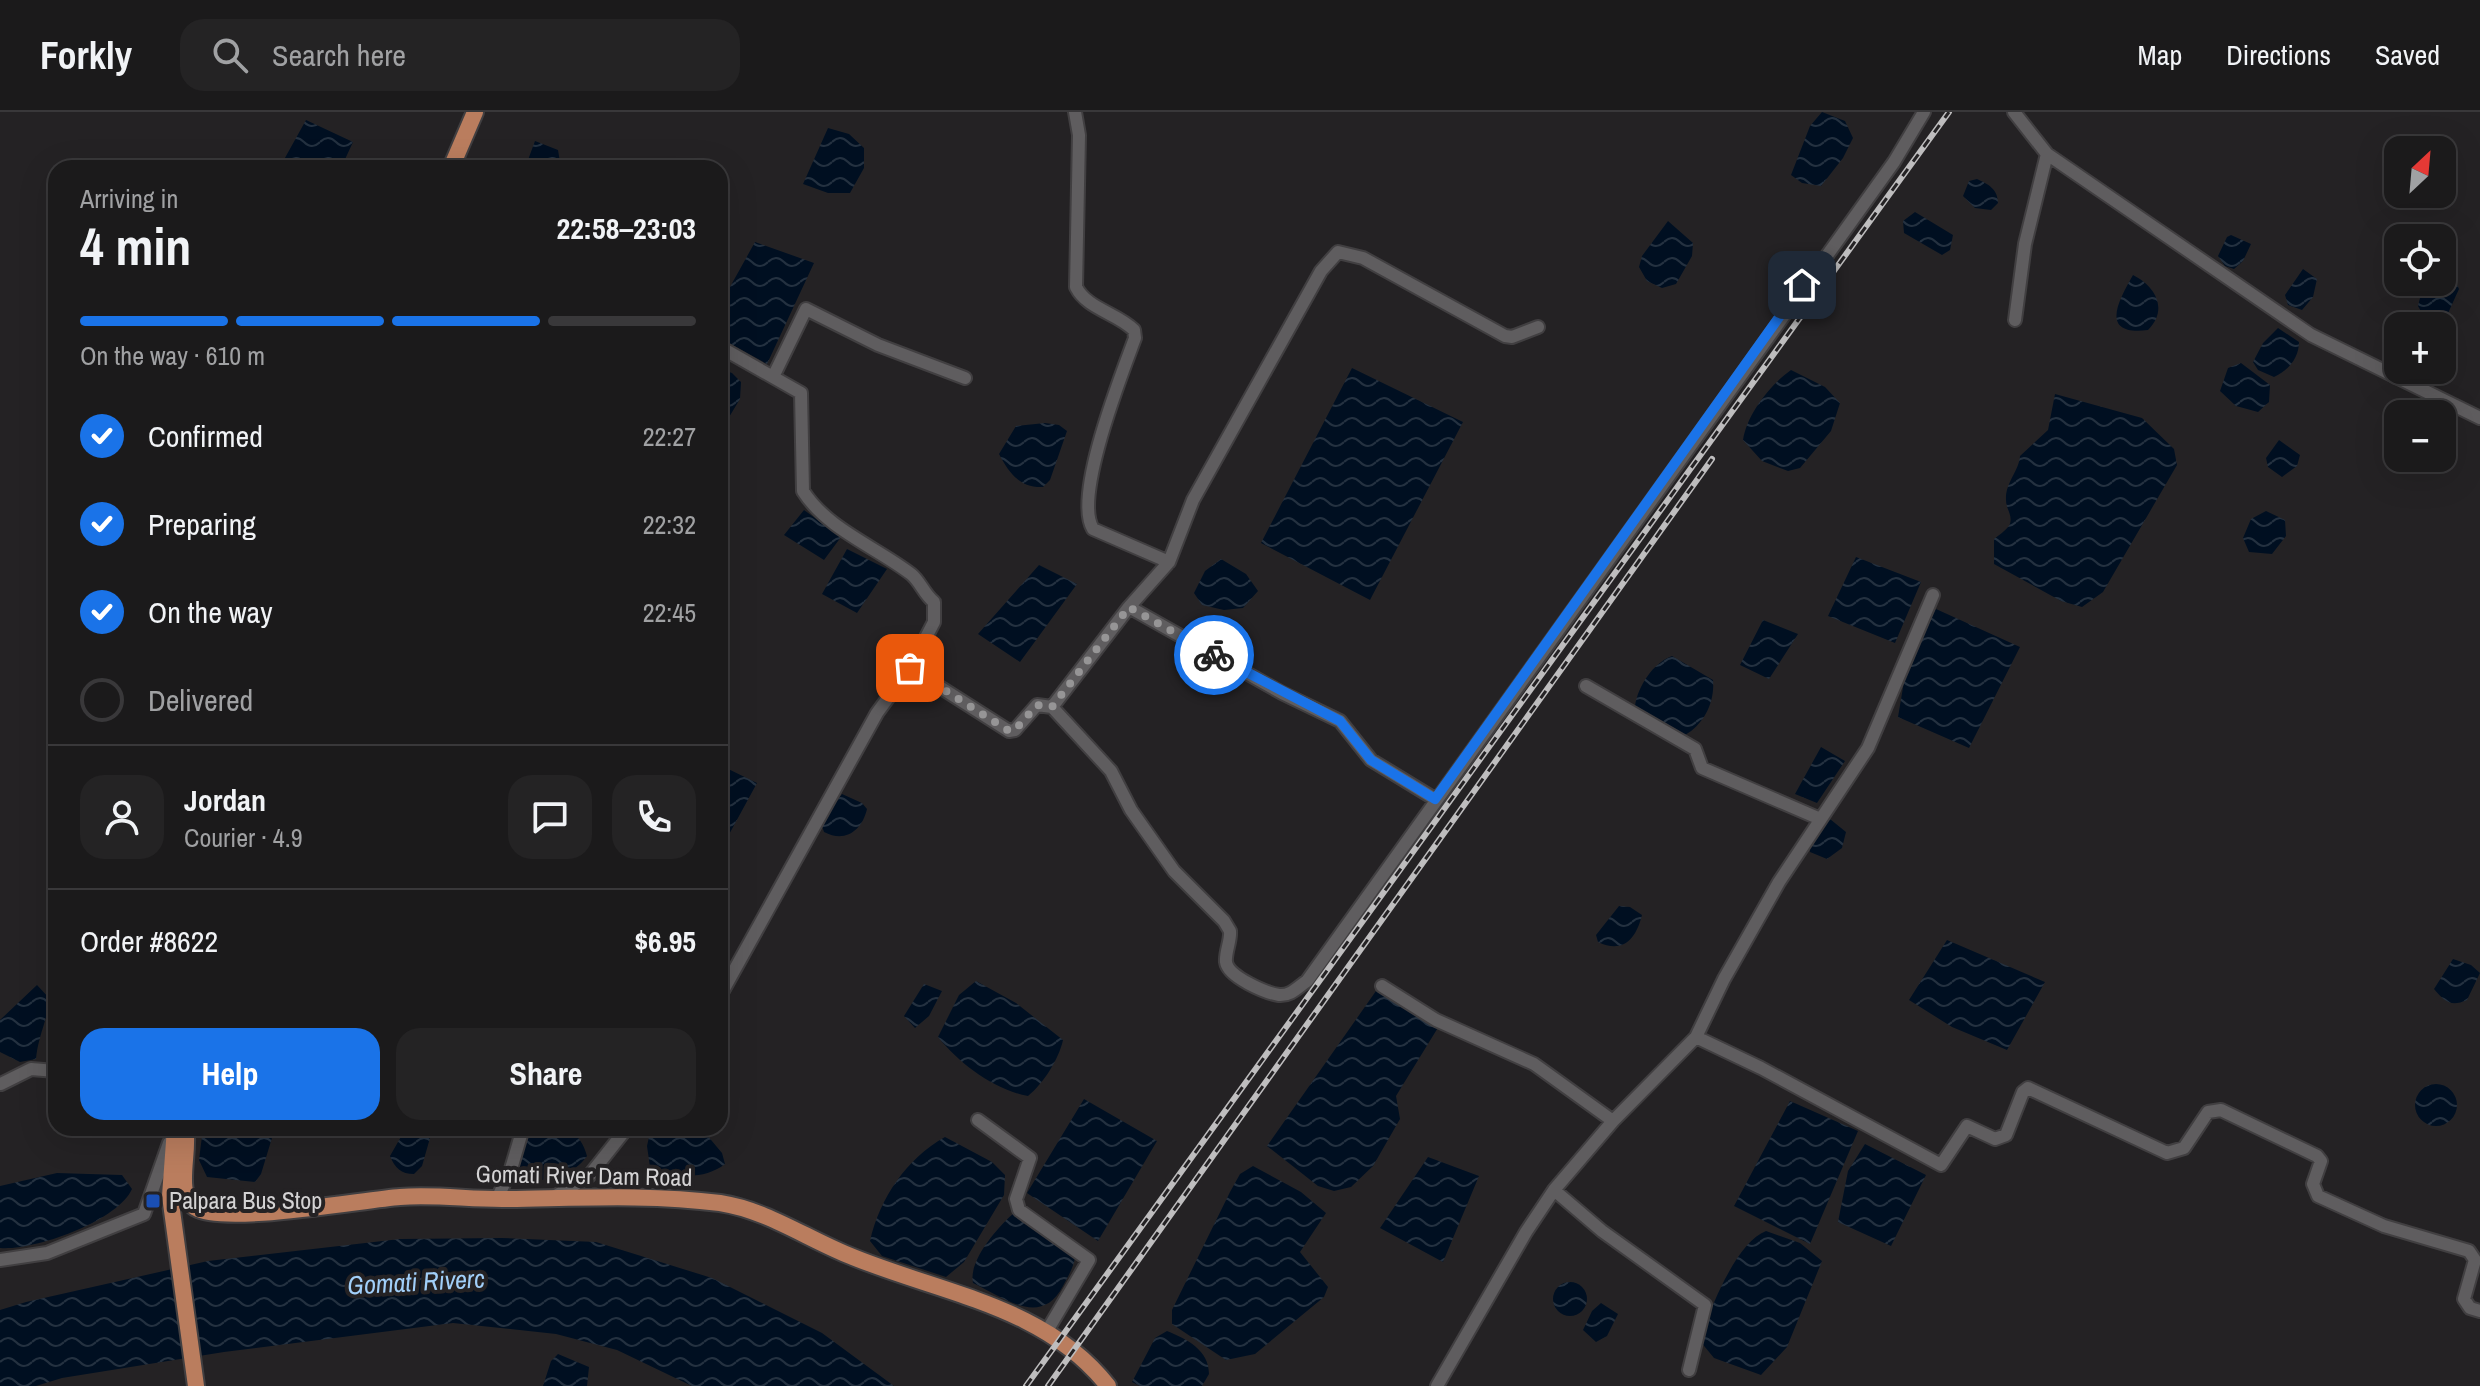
<!DOCTYPE html>
<html lang="en">
<head>
<meta charset="utf-8">
<style>
	body { margin:0; font-family:"Archivo Narrow",sans-serif; background:#242324; color:#f1f3f6; height:100vh; display:flex; flex-direction:column; font-size:30px; white-space:nowrap }
	* { box-sizing:border-box; margin:0 }
	p { font-size:26px; color:#a0a1a3 }
	.icon { flex:none; width:44px; height:44px; fill:none; stroke:currentColor; stroke-width:2; stroke-linecap:round; stroke-linejoin:round }
	.map { position:relative; flex:1; overflow:hidden }
	.details { position:absolute; left:48px; top:48px; width:680px; height:976px; display:flex; flex-direction:column; background:#1b1a1b; border-radius:24px; box-shadow:0 8px 32px #0002,0 0 0 2px #39383a }
	.details>* { flex:none }
	.needle { width:52px; rotate:26deg }
	.buttons { position:absolute; left:2384px; top:24px; display:grid; gap:16px }
	.buttons a { display:grid; place-items:center; width:72px; height:72px; border-radius:16px; background:#1b1a1b; box-shadow:0 8px 32px #0002,0 0 0 2px #39383a; font-size:40px }
	.pin { position:absolute; display:grid; place-items:center; width:68px; height:68px; color:#fff; margin:-34px; border-radius:16px; box-shadow:0 4px 12px #0006 }
	.courier { position:absolute; display:grid; place-items:center; width:80px; height:80px; margin:-40px; border:6px solid #1a73e8; border-radius:50%; background:#fff; color:#222; box-shadow:0 2px 10px #0007 }
	.overview em { font-style:normal; font-weight:700 }
	.overview div { display:flex; flex-direction:column-reverse }
	.overview { display:flex; align-items:center; justify-content:space-between; height:136px; padding:0 32px }
	h1 { font-size:52px; font-weight:700; line-height:60px }
	.bar { display:grid; grid-template-columns:repeat(4,1fr); gap:12px 8px; align-content:center; height:96px; padding:0 32px }
	.bar i { height:10px; border-radius:6px; background:#39383a }
	.bar .active { background:#1a73e8 }
	.bar p { grid-column:span 4 }
	.line { display:flex; align-items:center; gap:20px; padding:0 32px; border-top:2px solid #39383a }
	.line div { flex:1 }
	.round { display:grid; place-items:center; flex:none; width:84px; height:84px; border-radius:24px; background:#242324 }
	ol { padding:0 32px; list-style:none }
	li { display:flex; align-items:center; gap:24px; height:88px }
	li p { margin-inline-start:auto }
	li .icon { padding:8px; border-radius:50%; background:#1a73e8; color:#fff; stroke-width:4 }
	li:last-child { color:#a0a1a3 }
	li i { width:44px; height:44px; border:4px solid #39383a; border-radius:50% }
	.button { display:flex; gap:16px; margin-top:auto; padding:16px 32px }
	.button a { flex:1; height:92px; border-radius:24px; background:#1a73e8; color:#fff; font-size:32px; font-weight:700; line-height:92px; text-align:center }
	.button a+a { background:#242324; color:#f1f3f6 }
	header { display:flex; align-items:center; gap:48px; box-sizing:border-box; height:112px; padding:0 40px; background:#1b1a1b; border-bottom:2px solid #39383a }
	header strong { font-size:38px }
	nav { display:flex; gap:44px; margin-inline-start:auto; font-size:28px }
	.search { width:560px; height:72px; background:#242324; display:flex; align-items:center; gap:20px; box-sizing:border-box; padding:0 28px; border-radius:24px; color:#a0a1a3; font-size:30px }
	.map>svg:first-child { display:block }
</style>
</head>
<body>
<header>
<strong>Forkly</strong>
<div class="search"><svg class="icon" aria-label="search" viewBox="0 0 24 24"><circle cx="10" cy="10" r="6"/><path d="M15 15l6 6"/></svg>Search here</div>
<nav><a>Map</a><a>Directions</a><a>Saved</a></nav>
</header>
<div class="map">
<svg width="2480" height="1274" viewBox="0 0 2480 1274">
	<defs>
		<pattern id="water-waves" width="16" height="10" patternUnits="userSpaceOnUse" patternTransform="scale(2)"><rect width="16" height="10" fill="#000f21"/><path d="M0 5q4-4 8 0t8 0" fill="none" stroke="#243140"/></pattern>
	</defs>
	<rect width="100%" height="100%" fill="#242224"/>
	<path fill="url(#water-waves)" d="M1822,0L1845,9L1853,26L1843,46L1821,74L1802,71L1791,63L1810,14Z
		M306,8L353,30L341,56H288L281,53Z
		M828,16L849,22L864,36V56L850,81H828L803,72Z
		M535,29L558,38L561,56H525Z
		M1977,67C1988,72 1998,77 1998,91L1991,98L1975,96L1963,84L1969,69Z
		M1915,100L1953,123L1950,138L1942,143L1904,121L1903,109Z
		M1668,109L1693,131L1692,144L1676,172L1662,176L1647,169L1639,155L1642,144Z
		M2231,123L2251,132L2243,149L2234,157L2225,154L2218,144L2227,125Z
		M755,130L814,151L767,252L720,226V193Z
		M2303,157L2317,167L2313,185L2302,198L2288,193L2285,183Z
		M2442,162L2455,169L2459,177L2444,210L2423,203L2418,194L2424,170H2442Z
		M2133,163C2155,174 2169,197 2148,218C2098,224 2119,188 2133,163Z
		M2278,216L2299,230C2299,246 2288,259 2274,265L2258,258L2253,250L2263,231Z
		M2241,251L2270,273L2269,290L2258,300L2236,294L2220,279L2228,256Z
		M1352,256L1463,310L1370,488L1261,431Z
		M720,257L732,261L741,270L740,287L720,320Z
		M1791,258L1825,275L1840,291L1831,319L1800,356L1788,359L1762,349L1743,328C1747,302 1770,273 1791,258Z
		M2055,282L2142,306L2174,337L2177,353L2103,480L2082,495L2061,489L1994,452V427C1999,423 2005,419 2009,414C2014,404 2006,398 2006,388C2005,371 2019,359 2020,344L2048,318Z
		M1045,311L1059,313L1067,319L1050,368L1043,375C1020,376 1009,361 999,342L1016,314Z
		M2279,328L2300,343L2297,354L2282,365L2268,355L2266,346Z
		M804,398L841,425L824,448L784,423Z
		M2266,399L2285,408L2286,424L2272,442L2249,440L2243,426L2251,407Z
		M847,437L887,457L857,501L822,482Z
		M1856,445L1921,470L1895,531L1828,504Z
		M1221,447L1246,462L1258,479L1243,496L1224,498L1202,493L1194,481L1205,459Z
		M1039,453L1077,472L1020,550L978,522Z
		M1936,497L2020,535L1969,636L1898,605L1909,540Z
		M1763,508L1798,522L1769,567L1740,553Z
		M1672,544L1713,568C1715,590 1704,612 1685,623L1673,620L1635,594C1638,574 1653,551 1672,544Z
		M1821,635L1845,649L1817,691L1795,682Z
		M720,653L757,671L720,739Z
		M842,682L862,691L867,697C862,719 845,731 824,720L821,711Z
		M1825,703L1846,720L1842,736L1827,747L1810,740V729Z
		M1619,794L1630,795L1642,803C1636,827 1623,842 1598,830L1596,823Z
		M1947,828L2045,870L2007,938L1952,915L1909,888Z
		M2453,847L2471,853L2480,861L2467,888C2451,895 2445,890 2434,877Z
		M976,869L1016,891L1063,928C1059,947 1043,972 1028,984C994,978 959,951 938,925L959,883Z
		M924,872L942,879L929,904L915,916L904,904Z
		M37,873L50,887C47,908 38,925 36,947L20,950L0,940V908Z
		M1376,879L1386,881L1439,914L1396,984L1400,1007L1373,1054L1351,1075L1334,1079L1318,1074L1267,1034Z
		M2415 993a21 21 0 1 1 42 0a21 21 0 1 1-42 0Z
		M1084,987L1157,1029L1098,1129L1027,1081Z
		M1790,989L1858,1019L1810,1132L1734,1094Z
		M203,1016H275L261,1062L255,1070L207,1065L199,1048Z
		M406,1016L421,1017L430,1026L422,1054L414,1062C401,1062 395,1056 390,1044Z
		M527,1016C557,1016 578,1011 587,1044C573,1064 551,1067 528,1070L514,1061Z
		M651,1016H701L722,1041L725,1052C703,1069 674,1065 650,1055L647,1034Z
		M945,1025L992,1050L1005,1063L1004,1083L964,1150L946,1165L882,1144L870,1129C880,1086 906,1047 945,1025Z
		M1865,1032L1926,1063L1891,1134L1838,1110L1848,1059Z
		M1428,1045L1479,1064L1443,1150L1380,1116Z
		M1253,1054L1301,1080L1326,1101L1300,1140L1328,1175L1324,1185L1255,1242L1226,1248L1172,1212V1198L1230,1080L1240,1062Z
		M57,1061L122,1063L132,1077C118,1109 34,1139 0,1136V1074Z
		M1015,1100L1075,1145C1074,1155 1068,1164 1063,1174C1041,1216 1005,1186 973,1171C968,1148 999,1114 1015,1100Z
		M1766,1119L1800,1131L1822,1149L1787,1235L1761,1263L1714,1246L1700,1229C1709,1199 1736,1130 1766,1119Z
		M502,1126L596,1130L712,1166L822,1221L894,1274H692L617,1238L556,1222L453,1211L224,1240L62,1266L36,1274H0V1198L26,1190L208,1149L400,1127Z
		M1553 1187a17 17 0 1 1 34 0a17 17 0 1 1-34 0Z
		M1601,1191L1618,1202L1607,1224L1596,1230L1583,1218L1592,1199Z
		M1167,1219C1187,1227 1209,1238 1209,1262L1202,1274H1140L1132,1270L1155,1226Z
		M558,1242L589,1255L587,1274H543L551,1249Z"/>
	<g fill="none" stroke-linecap="round" stroke-linejoin="round">
		<defs>
			<path id="minor" d="M1075,0L1079,23L1076,175C1087,197 1117,201 1134,218L1135,226C1121,264 1073,385 1093,417L1169,450
				M2014,0L2047,42L2311,223L2480,306
				M2015,208L2025,132L2047,42
				M720,235L801,281L803,379C827,417 876,435 911,462C920,469 924,482 934,490V510L910,556
				M774,263L806,197L878,233L965,266
				M1129,495L1282,581L1340,609L1371,648L1435,687
				M1586,574L1695,637L1702,656L1818,706
				M1052,595L1129,495L1169,450L1193,388L1321,159L1338,140L1363,146L1505,224L1512,225L1538,215
				M1382,874L1436,908L1534,952L1613,1009L1696,925L1761,956L1941,1053L1967,1014L1995,1027L2006,1023L2023,980L2028,976L2167,1041L2184,1036L2208,1000L2221,998L2317,1044L2321,1049L2313,1072L2318,1084L2384,1114L2469,1139L2475,1148L2464,1187L2470,1196L2480,1199
				M720,884L877,601L910,556L1009,619L1015,618L1037,593L1052,595L1111,659L1131,698L1174,759L1224,809L1230,819C1231,829 1225,840 1226,850C1228,865 1266,881 1279,883C1291,884 1298,875 1307,869L1894,50L1924,0
				M1696,925L1724,867L1779,770L1868,636L1933,483
				M1,972L31,957L56,959
				M978,1008L1030,1046L1016,1087L1019,1098L1089,1148L1047,1219
				M1554,1078L1602,1119L1705,1193L1689,1258
				M554,1085L589,1064L627,1016
				M497,1087L511,1057L523,1016
				M0,1148L47,1141L144,1102L169,1031
				M1437,1274L1526,1120L1554,1078L1613,1009"/>
			<path id="major" d="M451,56L475,0
				M175,1016L170,1084L196,1274
				M185,1016C191,1037 173,1083 196,1096C224,1113 361,1088 400,1085C436,1082 473,1088 509,1087C579,1086 650,1082 720,1091C766,1098 806,1126 848,1143C938,1181 1045,1193 1108,1274"/>
		</defs>
		<use href="#minor" stroke="#413f41" stroke-width="16"/>
		<use href="#major" stroke="#413f41" stroke-width="20"/>
		<use href="#minor" stroke="#5f5d5f" stroke-width="12"/>
		<use href="#major" stroke="#ba7d5e" stroke-width="16"/>
		<defs>
			<path id="rail" d="M1026,1274L1949,0
				M1048,1274L1712,347"/>
		</defs>
		<use href="#rail" stroke="#bebdbe" stroke-width="6"/>
		<use href="#rail" stroke="#242224" stroke-width="3" stroke-dasharray="9" stroke-linecap="butt"/>
	</g>
	<g fill="none" stroke-linecap="round" stroke-linejoin="round">
		<path stroke="#969596" stroke-width="8" stroke-dasharray="0 14.4" d="M910,556L1009,619L1015,618L1037,593L1052,595L1129,495L1214,543"/>
		<path stroke="#1a73e8" stroke-width="10" d="M1214,543L1340,609L1371,648L1435,687L1802,173"/>
	</g>
	<rect fill="#1a4fb4" stroke="#242224" stroke-width="3" x="145" y="1081" width="16" height="16" rx="4"/>
	<g text-anchor="middle" stroke-width="8" stroke-linejoin="round" paint-order="stroke">
		<g font-size="24" fill="#d4d3d4" stroke="#242224">
			<text transform="translate(584 1064) rotate(1)" y="8">Gomati River Dam Road</text>
		</g>
		<g font-size="24" fill="#d4d3d4" stroke="#242224" text-anchor="start">
			<text x="169" y="1097">Palpara Bus Stop</text>
		</g>
		<g font-size="26" font-style="italic" fill="#a1cff9" stroke="#242224">
			<text transform="translate(416 1170) rotate(-3)" y="9">Gomati Riverc</text>
		</g>
	</g>
</svg>
<div class="buttons">
<a><svg class="needle" viewBox="-14 -14 28 28"><path d="M0-13l5 13h-10z" fill="#e53935"/><path d="M0 13l5-13h-10z" fill="#a0a1a3"/></svg></a>
<a><svg class="icon" aria-label="locate" viewBox="0 0 24 24"><circle cx="12" cy="12" r="6"/><path d="M12 2v4M12 18v4M2 12h4M18 12h4"/></svg></a>
<a>+</a>
<a>−</a>
</div>
<div class="pin" style="left:910px;top:556px;background:#ea580c"><svg class="icon" aria-label="bag" viewBox="0 0 24 24"><path d="M5 8h14l-1 12H6zM9 8a3 3 0 0 1 6 0"/></svg></div>
<div class="pin" style="left:1802px;top:173px;background:#1f2937"><svg class="icon" aria-label="home" viewBox="0 0 24 24"><path d="M3 11l9-7 9 7M6 9v11h12V9"/></svg></div>
<div class="courier" style="left:1214px;top:543px"><svg class="icon" aria-label="bike" viewBox="0 0 24 24"><circle cx="6" cy="16" r="4"/><circle cx="18" cy="16" r="4"/><path d="M6 16l4-8h5l3 8M10 8l3 8H6M13 5h3"/></svg></div>
<section class="details">
<div class="overview"><div><h1>4 min</h1><p>Arriving in</p></div><em>22:58–23:03</em></div>
<div class="bar"><i class="active"></i><i class="active"></i><i class="active"></i><i></i><p>On the way · 610 m</p></div>
<ol>
<li><svg class="icon" aria-label="check" viewBox="0 0 24 24"><path d="M5 12l5 5 9-10"/></svg>Confirmed<p>22:27</p></li>
<li><svg class="icon" aria-label="check" viewBox="0 0 24 24"><path d="M5 12l5 5 9-10"/></svg>Preparing<p>22:32</p></li>
<li><svg class="icon" aria-label="check" viewBox="0 0 24 24"><path d="M5 12l5 5 9-10"/></svg>On the way<p>22:45</p></li>
<li><i></i>Delivered</li>
</ol>
<div class="line" style="height:144px"><a class="round"><svg class="icon" aria-label="person" viewBox="0 0 24 24"><circle cx="12" cy="8" r="4"/><path d="M4 21q1-7 8-7t8 7"/></svg></a><div><b>Jordan</b><p>Courier · 4.9</p></div><a class="round"><svg class="icon" aria-label="chat" viewBox="0 0 24 24"><path d="M4 5h16v11H9l-5 4z"/></svg></a><a class="round"><svg class="icon" aria-label="phone" viewBox="0 0 24 24"><path d="M5 4h4l2 5-3 2q2 4 5 5l2-3 5 2v4C11 20 4 13 5 4z"/></svg></a></div>
<div class="line" style="height:104px"><div>Order #8622</div><b>$6.95</b></div>
<div class="button"><a>Help</a><a>Share</a></div>
</section>
</div>
</body>
</html>
